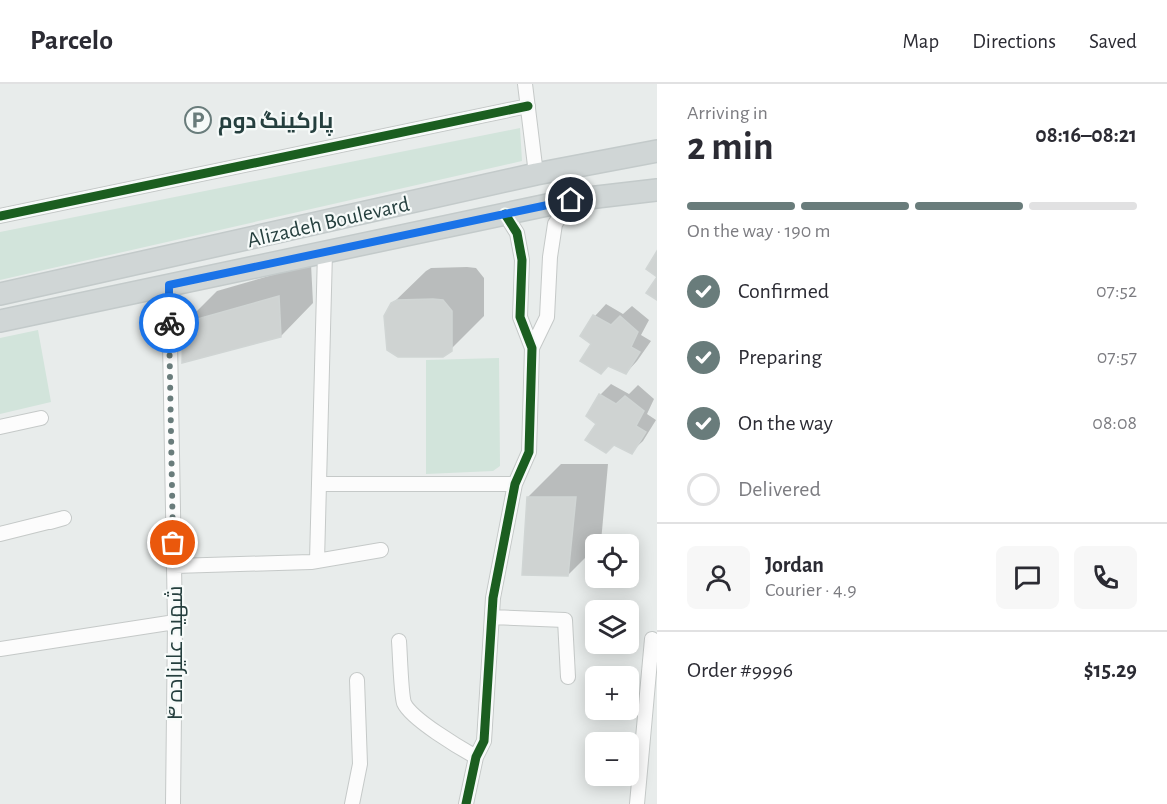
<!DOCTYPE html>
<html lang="en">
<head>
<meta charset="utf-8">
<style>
	body { margin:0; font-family:"Alegreya Sans",Cairo,sans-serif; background:#f7f7f7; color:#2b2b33; height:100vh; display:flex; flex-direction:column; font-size:22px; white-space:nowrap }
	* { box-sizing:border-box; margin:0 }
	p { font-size:20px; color:#7c7c81 }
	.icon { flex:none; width:33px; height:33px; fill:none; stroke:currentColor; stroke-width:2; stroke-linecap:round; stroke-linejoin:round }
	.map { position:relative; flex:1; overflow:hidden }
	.sheet { display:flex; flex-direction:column; background:#fff; width:510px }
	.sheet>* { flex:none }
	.buttons { position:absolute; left:585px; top:450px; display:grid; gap:12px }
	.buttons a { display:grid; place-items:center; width:54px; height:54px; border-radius:9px; background:#fff; box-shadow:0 3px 15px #0003; font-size:30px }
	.pin { position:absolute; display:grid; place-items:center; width:51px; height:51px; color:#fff; margin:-26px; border:3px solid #fff; border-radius:50%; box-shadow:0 2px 6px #0007 }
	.courier { position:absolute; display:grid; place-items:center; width:60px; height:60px; margin:-30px; border:4px solid #1a73e8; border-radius:50%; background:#fff; color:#222; box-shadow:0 2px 8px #0007 }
	.head em { font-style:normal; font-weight:700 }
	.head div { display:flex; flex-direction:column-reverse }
	.head { display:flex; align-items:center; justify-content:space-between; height:102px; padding:0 30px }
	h1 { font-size:39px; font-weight:700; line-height:45px }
	.bar { display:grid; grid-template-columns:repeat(4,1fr); gap:9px 6px; align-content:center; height:72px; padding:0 30px }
	.bar i { height:8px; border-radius:4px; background:#e1e1e2 }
	.bar .current { background:#697c7b }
	.bar p { grid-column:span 4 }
	.line { display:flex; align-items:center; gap:15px; padding:0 30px; border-top:2px solid #e1e1e2 }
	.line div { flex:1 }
	.round { display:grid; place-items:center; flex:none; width:63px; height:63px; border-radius:9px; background:#f7f7f7 }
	ol { padding:0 30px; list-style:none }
	li { display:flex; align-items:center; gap:18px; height:66px }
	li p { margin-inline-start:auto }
	li .icon { padding:6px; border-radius:50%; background:#697c7b; color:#fff; stroke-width:4 }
	li:last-child { color:#7c7c81 }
	li i { width:33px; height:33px; border:3px solid #e1e1e2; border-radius:50% }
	header { display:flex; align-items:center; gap:36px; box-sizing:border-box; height:84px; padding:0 30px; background:#fff; border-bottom:2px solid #e1e1e2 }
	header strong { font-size:28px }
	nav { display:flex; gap:33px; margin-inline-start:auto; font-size:21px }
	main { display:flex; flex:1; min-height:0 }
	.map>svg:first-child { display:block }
</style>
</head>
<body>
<header>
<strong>Parcelo</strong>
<nav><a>Map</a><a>Directions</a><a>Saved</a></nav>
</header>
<main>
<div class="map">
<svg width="657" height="720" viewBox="0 0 657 720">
	<rect width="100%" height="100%" fill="#e8eceb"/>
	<path fill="#d2e4db" d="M520,44L522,77L0,196V148Z
		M38,246L51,318L0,330V254Z
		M499,274L500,382L493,387L426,390V276Z"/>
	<path fill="#0003" d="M311,180L313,219L281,252L184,240L217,207Z
		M467,183L476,184L484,194V232L451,265L392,220L426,187L431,184Z
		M606,220L623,230L632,222L649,236L641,251L651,257L637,277L626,289L582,252L595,232Z
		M611,300L629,310L638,301L654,315L647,330L656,336L643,357L631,368L598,339L600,311Z
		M561,380H608L601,458L596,460V463L568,491L528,413Z"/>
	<path fill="#cfd3d2" stroke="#d0d5d4" stroke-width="1.5" d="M657,167V216L646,209L657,193L646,185Z
		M279,212L281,253L182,279L183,239Z
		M433,215L443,216L452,227V267L443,273H398L387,266L384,232L391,219L397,216Z
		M593,231L611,241L620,232L638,248L631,263L640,268L626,290L608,282L601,290L580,277L591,260L580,252Z
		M599,310L616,320L625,312L644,327L636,342L646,348L632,370L614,361L606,369L585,356L596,340L586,332Z
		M527,413H576L568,492L522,491Z"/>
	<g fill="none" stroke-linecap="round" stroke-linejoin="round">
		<defs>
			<path id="street" d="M525,0L536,90
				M0,132L528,22
				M169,201L175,538L173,720
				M532,264L547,233L550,173L555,140L571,116
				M0,343L41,334
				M319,400H515
				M0,450L64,434L50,438
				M317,477L325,168
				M174,482L311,478L381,466
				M492,533L565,536L568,593
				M399,557C400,570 401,610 404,619C411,635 460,664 476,673
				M0,565L175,538
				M352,720L360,680L357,596
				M466,720L476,673L484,657L493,514L515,400L529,368L532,264L520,233L522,176L517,149L505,130
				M637,720L652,555"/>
			<path id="primary" d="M0,210L536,90L657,67
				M0,237L571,116L657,106"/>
		</defs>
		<use href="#street" stroke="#c5c9c8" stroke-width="16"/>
		<use href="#primary" stroke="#c3caca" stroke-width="24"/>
		<use href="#street" stroke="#fcfcfc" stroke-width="14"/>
		<use href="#primary" stroke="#d0d6d6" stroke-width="21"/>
		<defs>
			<path id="cycleway" d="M0,132L528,22
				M466,720L476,673L484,657L493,514L515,400L529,368L532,264L520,233L522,176L517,149L505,130"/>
		</defs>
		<use href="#cycleway" stroke="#f6faf9" stroke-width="13"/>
		<use href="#cycleway" stroke="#1b5e20" stroke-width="9"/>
	</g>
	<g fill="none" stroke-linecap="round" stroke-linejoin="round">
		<path stroke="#697c7b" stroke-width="6" stroke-dasharray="0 10.8" d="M169,239L173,459"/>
		<path stroke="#1a73e8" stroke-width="8" d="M169,239V201L571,116"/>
	</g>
	<defs>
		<symbol id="parking-ring" viewBox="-11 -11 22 22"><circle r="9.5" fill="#f6faf9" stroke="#697c7b" stroke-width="1.5"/><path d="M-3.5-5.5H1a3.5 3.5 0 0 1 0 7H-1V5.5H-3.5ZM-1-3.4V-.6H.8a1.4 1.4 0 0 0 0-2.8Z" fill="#697c7b"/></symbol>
	</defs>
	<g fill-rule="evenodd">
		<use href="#parking-ring" x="183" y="21" width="30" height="30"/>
	</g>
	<g text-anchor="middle" stroke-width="4.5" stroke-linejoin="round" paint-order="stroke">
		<g font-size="22" font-weight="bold" fill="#253f3e" stroke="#f6faf9" text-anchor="start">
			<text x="218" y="44">پارکینگ دوم</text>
		</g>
		<g font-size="22" fill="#253f3e" stroke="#f6faf9">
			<text transform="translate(328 137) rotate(-13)" y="8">Alizadeh Boulevard</text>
			<text transform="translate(174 569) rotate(-90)" y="8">شهید علیزاده ۴</text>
		</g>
	</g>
</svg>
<div class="buttons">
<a><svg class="icon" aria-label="locate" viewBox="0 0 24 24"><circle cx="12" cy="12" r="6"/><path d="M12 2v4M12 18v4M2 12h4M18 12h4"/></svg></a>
<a><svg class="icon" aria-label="layers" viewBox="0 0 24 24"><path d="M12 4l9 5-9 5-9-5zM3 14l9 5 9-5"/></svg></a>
<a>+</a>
<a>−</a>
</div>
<div class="pin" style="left:173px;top:459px;background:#ea580c"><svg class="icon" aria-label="bag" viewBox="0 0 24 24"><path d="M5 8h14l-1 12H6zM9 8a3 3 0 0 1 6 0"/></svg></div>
<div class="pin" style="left:571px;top:116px;background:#1f2937"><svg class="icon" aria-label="home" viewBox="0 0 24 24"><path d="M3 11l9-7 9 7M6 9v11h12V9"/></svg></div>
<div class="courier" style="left:169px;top:239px"><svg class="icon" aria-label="bike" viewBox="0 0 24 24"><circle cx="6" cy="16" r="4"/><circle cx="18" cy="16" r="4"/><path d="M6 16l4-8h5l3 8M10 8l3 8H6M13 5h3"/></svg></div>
</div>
<section class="sheet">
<div class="head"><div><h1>2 min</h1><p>Arriving in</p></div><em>08:16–08:21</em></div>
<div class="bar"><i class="current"></i><i class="current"></i><i class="current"></i><i></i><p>On the way · 190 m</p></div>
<ol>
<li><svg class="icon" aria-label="check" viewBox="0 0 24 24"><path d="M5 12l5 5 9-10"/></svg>Confirmed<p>07:52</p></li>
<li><svg class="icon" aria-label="check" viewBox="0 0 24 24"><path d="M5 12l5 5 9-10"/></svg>Preparing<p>07:57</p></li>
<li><svg class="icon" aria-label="check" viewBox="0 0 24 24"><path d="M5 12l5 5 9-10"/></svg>On the way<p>08:08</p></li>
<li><i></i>Delivered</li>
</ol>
<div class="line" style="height:108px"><a class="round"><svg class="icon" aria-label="person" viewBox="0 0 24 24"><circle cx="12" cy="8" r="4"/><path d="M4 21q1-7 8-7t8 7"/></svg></a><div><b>Jordan</b><p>Courier · 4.9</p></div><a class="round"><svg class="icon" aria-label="chat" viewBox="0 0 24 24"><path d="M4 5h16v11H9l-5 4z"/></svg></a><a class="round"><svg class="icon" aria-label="phone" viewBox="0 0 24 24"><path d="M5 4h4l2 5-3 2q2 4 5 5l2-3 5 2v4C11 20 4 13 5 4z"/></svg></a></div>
<div class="line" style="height:78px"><div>Order #9996</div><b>$15.29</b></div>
</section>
</main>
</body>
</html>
